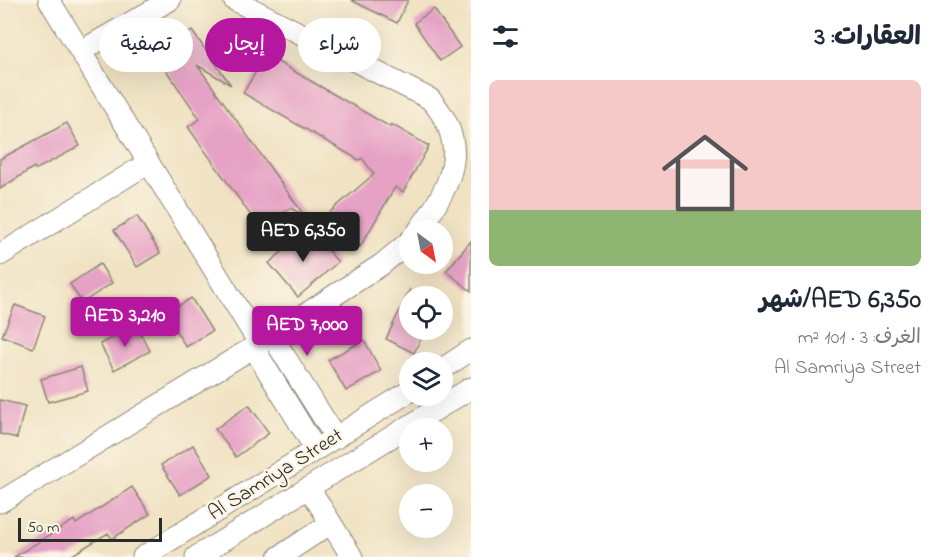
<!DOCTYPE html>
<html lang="ar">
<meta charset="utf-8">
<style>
body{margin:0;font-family:"Indie Flower","Playpen Sans Arabic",sans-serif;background:#f6f6f7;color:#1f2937;direction:rtl;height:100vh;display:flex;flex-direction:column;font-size:22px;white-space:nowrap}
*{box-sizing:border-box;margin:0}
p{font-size:20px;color:#747a83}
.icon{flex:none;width:33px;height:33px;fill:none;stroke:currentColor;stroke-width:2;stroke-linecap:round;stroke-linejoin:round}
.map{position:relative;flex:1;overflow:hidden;direction:ltr}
.panel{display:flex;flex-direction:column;background:#fff;width:468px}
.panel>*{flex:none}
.guide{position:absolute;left:18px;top:18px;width:363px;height:54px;direction:rtl;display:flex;gap:12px}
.needle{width:39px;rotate:148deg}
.controls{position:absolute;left:399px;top:220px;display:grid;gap:12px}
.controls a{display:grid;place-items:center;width:54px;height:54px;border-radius:50%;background:#fff;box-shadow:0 6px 24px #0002;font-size:30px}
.scale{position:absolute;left:18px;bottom:15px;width:144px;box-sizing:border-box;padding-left:6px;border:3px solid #2b2b2b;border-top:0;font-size:16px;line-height:21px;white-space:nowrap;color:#2b2b2b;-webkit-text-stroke:4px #fcf5e5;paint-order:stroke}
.price{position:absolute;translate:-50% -51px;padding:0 14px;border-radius:6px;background:#b5179e;color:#fff;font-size:20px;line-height:39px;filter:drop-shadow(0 2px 3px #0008)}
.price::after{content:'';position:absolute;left:50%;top:36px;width:18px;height:14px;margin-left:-9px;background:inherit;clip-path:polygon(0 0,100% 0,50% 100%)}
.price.current{background:#222;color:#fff}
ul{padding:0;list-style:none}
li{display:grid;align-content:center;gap:12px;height:318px;padding:0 18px}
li+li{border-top:2px solid #e0e1e3}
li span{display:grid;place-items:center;height:186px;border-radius:9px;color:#555}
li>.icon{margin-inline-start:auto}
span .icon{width:108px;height:108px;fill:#fffc;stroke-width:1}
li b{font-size:26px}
h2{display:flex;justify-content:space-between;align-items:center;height:72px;padding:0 18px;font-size:26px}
.pill{padding:0 21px;border-radius:27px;background:#fff;box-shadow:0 6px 24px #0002;font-size:21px;line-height:54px}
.pill.current{background:#b5179e;color:#fff}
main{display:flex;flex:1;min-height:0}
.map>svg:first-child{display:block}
.building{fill:#e6a2c5}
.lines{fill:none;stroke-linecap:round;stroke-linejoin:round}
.street-casing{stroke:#8e8676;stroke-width:23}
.street{stroke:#fff;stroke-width:21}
.labels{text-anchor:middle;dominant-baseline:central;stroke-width:5;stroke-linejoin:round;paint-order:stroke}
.street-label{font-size:21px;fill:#2b2b2b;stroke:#fcf5e5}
</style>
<main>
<section class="panel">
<h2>العقارات: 3<svg class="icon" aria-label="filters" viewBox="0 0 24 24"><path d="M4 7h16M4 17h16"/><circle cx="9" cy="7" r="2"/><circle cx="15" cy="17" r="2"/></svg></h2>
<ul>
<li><span style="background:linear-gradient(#f6c9c9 70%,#8fb573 0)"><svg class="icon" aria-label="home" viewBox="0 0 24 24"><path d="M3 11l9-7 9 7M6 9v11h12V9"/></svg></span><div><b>AED 6,350/شهر</b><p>الغرف: 3 · 101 m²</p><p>Al Samriya Street</p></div></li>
</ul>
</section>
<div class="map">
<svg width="471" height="557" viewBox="0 0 471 557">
<rect width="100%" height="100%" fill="#fcf5e5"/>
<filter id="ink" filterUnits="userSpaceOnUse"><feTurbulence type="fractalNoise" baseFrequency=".0167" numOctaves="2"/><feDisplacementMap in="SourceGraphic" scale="12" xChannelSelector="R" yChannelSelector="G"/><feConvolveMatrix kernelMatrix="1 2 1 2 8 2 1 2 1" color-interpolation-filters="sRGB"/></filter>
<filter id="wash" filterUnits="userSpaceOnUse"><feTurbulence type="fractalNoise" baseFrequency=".008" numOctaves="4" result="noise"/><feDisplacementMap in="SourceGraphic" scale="24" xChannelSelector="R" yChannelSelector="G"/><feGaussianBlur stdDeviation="1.35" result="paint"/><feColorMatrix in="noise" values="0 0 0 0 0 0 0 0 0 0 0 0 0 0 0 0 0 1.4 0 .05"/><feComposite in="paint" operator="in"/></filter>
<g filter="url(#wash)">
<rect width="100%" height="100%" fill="#f0e2c2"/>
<g id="blocks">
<!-- building -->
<path class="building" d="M351,0H408L397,23Z
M434,9L460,47L440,61L414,23Z
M192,31L231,85L197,65L304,215L290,208L261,230L188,127L200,119L156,56Z
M266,55L390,127L391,124L429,146L403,192L395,187L360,247L322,225L330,212L374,174L362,158L359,160L243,93Z
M67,123L80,146L35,170L34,167L0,189V159Z
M137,216L160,253L137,267L114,230Z
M309,229L338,262L298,297L269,263Z
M471,241V291L446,271Z
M100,264L112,283L82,303L70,284Z
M410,289V330H425L414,353L386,339Z
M191,298L212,331L186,347L165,314Z
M15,305L45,316L33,348L2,336Z
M136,325L150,351L114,370L100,344Z
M364,340L381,371L346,391L328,360Z
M81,367L88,391L48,402L41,379Z
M0,400L25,406L17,438L0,434Z
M249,405L269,433L236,457L215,429Z
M193,445L212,475L180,495L161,465Z
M132,487L150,514L112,539L108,533L69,557H14L74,520L76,524Z"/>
</g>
</g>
<g filter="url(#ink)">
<use href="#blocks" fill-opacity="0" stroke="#8e8676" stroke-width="1.5"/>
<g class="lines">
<defs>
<path id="street" d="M49,0L259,343
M234,0L430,99C471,144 453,185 418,231
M81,51L170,0
M0,255L148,163
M272,336L336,438
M253,347L316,450
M442,369L471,350
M309,488L352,557
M0,502L272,336L381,265L410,241
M143,557L410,391
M196,557L471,388
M279,557L331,523"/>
</defs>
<!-- street casing -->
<use href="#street" class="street-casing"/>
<!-- street -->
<use href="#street" class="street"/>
</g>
</g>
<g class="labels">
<!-- street labels -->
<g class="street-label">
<text transform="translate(276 475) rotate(-32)">Al Samriya Street</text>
</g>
</g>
</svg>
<div class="controls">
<a><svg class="needle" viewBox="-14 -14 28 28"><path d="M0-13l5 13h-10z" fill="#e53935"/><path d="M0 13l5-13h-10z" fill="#747a83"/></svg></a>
<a><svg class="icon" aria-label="locate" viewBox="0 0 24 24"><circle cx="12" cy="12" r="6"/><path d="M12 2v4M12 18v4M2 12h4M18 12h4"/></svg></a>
<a><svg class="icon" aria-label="layers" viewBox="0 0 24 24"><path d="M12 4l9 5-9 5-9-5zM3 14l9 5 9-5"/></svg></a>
<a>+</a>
<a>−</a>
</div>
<div class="scale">50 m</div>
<b class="price current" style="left:303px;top:263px">AED 6,350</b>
<b class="price" style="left:125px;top:348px">AED 3,210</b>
<b class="price" style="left:307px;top:357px">AED 7,000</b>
<div class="guide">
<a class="pill">شراء</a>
<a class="pill current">إيجار</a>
<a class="pill">تصفية</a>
</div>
</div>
</main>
